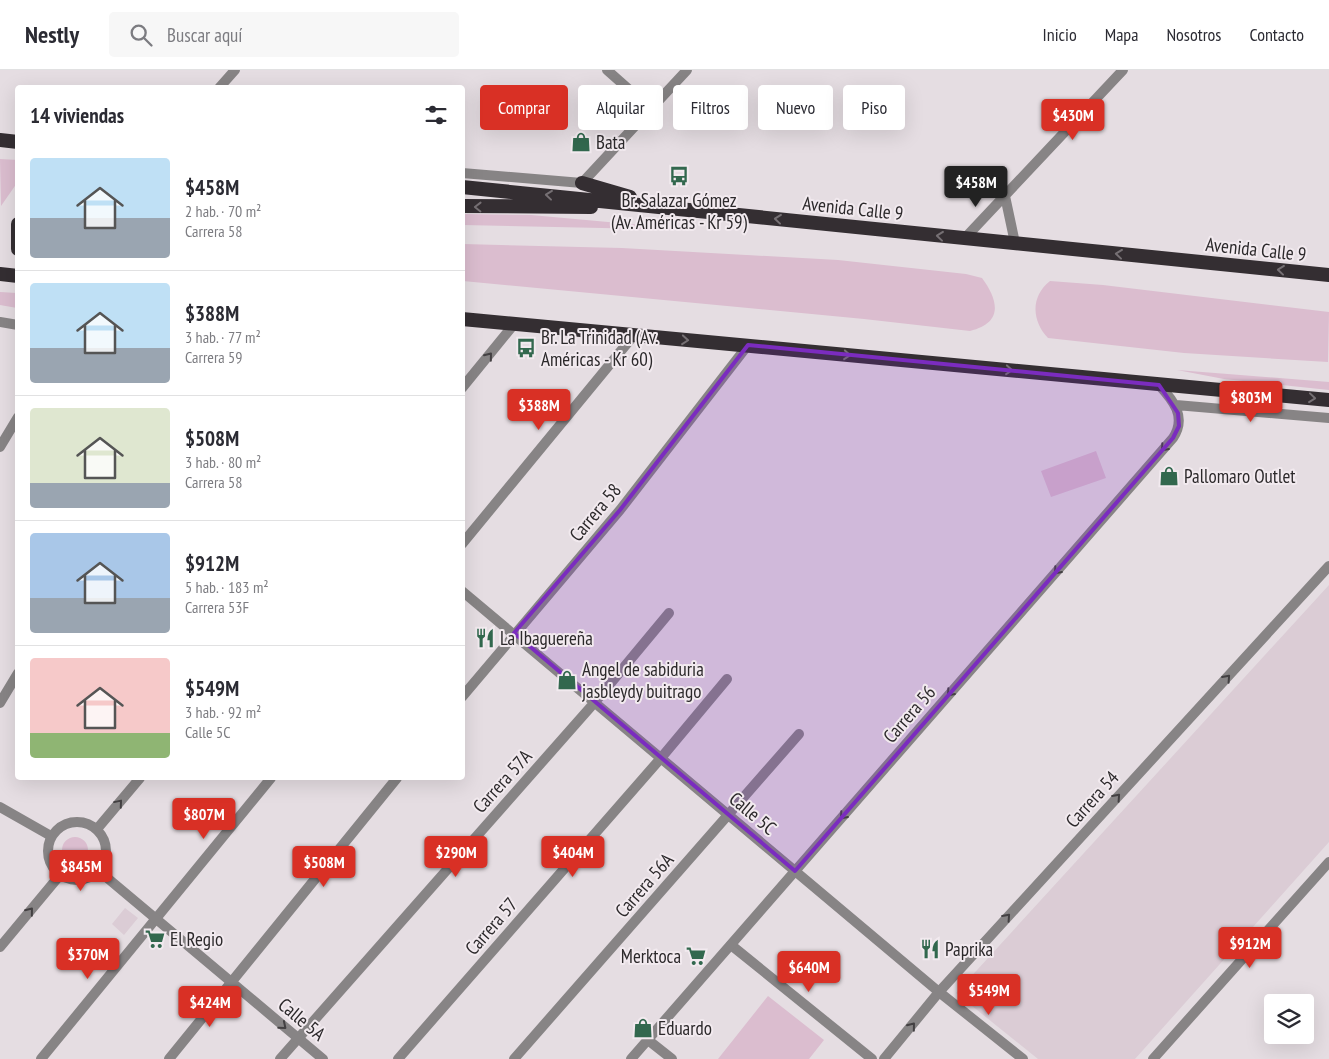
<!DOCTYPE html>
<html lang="es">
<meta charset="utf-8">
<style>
body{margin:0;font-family:"PT Sans Narrow",sans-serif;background:#f7f7f7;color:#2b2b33;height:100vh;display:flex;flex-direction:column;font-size:19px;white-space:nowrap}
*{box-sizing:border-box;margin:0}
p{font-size:16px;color:#7c7c81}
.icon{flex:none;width:28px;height:28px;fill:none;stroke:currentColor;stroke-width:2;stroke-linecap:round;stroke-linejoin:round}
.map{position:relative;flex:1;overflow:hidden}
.drawer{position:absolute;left:15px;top:15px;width:450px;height:695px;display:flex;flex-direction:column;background:#fff;border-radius:5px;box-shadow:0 5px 20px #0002}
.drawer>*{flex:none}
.top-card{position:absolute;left:480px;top:15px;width:475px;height:45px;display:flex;gap:10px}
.tools{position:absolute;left:1264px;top:924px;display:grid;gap:10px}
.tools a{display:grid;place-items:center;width:50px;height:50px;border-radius:5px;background:#fff;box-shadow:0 5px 20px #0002;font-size:25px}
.price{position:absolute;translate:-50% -42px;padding:0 11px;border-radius:5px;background:#d93025;color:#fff;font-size:16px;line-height:32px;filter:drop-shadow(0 1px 2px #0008)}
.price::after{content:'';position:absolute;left:50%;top:30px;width:15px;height:11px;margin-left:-8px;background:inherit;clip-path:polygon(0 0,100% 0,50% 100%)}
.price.selected{background:#222;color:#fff}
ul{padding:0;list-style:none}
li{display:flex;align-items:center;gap:15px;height:125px;padding:0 15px}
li+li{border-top:1px solid #e1e1e2}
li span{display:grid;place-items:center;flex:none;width:140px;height:100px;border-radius:5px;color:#555}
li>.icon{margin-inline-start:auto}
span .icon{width:60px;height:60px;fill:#fffc;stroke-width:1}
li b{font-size:21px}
h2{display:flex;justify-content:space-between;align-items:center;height:60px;padding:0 15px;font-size:21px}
.chip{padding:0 18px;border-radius:5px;background:#fff;box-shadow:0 5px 20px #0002;font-size:18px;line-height:45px}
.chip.selected{background:#d93025;color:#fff}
header{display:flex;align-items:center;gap:30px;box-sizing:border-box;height:70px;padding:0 25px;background:#fff;border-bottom:1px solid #e1e1e2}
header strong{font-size:24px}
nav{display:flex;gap:28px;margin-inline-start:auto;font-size:18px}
.search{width:350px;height:45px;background:#f7f7f7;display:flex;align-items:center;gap:12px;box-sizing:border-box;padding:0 18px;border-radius:5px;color:#7c7c81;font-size:19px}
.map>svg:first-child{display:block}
.built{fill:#dbccd5}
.green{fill:#dbbdcf}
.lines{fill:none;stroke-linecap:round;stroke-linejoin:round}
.minor{stroke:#878485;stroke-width:10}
.tertiary{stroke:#878485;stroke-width:10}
.trunk{stroke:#342e32;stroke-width:14}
.oneway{stroke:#767074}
.oneway2{stroke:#434042}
.marked{fill:#7b2cbf;fill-opacity:0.2;stroke:#7b2cbf;stroke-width:4;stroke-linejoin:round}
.labels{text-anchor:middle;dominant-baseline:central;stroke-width:4;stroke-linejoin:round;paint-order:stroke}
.poi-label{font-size:19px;fill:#2c292b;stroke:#f2eaef;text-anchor:start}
.street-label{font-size:19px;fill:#2c292b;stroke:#f2eaef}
</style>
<header>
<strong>Nestly</strong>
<div class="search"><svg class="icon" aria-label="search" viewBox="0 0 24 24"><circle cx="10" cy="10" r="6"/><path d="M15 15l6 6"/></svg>Buscar aquí</div>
<nav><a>Inicio</a><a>Mapa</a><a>Nosotros</a><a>Contacto</a></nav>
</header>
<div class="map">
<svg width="1329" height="989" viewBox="0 0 1329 989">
<rect width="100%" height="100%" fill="#e5dde2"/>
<!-- built -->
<path class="built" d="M1329,515V772L1135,989H1038L956,923Z
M125,838L138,848L124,865L112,854Z"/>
<!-- green -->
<path class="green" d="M0,89L18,90L17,113L1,136Z
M463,144L531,145L696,160L463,155Z
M463,174L622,178L838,190L966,204L982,208C999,231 1003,253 970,261L864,249L463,211Z
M1050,211L1103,215L1329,242L1328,292L1184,283L1048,268C1032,251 1030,227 1050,211Z
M0,222L17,223V238L0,235Z
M1177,300L1329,312V320L1224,309Z
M1096,381L1106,408L1051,427L1041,401Z
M62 780a13 13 0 1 1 26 0a13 13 0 1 1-26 0Z
M768,926L824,970L809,989H718Z"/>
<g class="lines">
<!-- minor -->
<path class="minor" d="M607,0L651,39
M1005,126L1015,173
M965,168L1123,0
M0,377L18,347
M462,474L634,265
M462,521L939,922L1023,989
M462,627L620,440L748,275
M0,737L51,766
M731,875L872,989
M648,970L672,989
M41,989L271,708
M169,989L397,708
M280,989L595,632L669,543
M398,989L661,688L727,609
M514,989L799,664
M1153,989L1329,792"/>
<!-- tertiary -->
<path class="tertiary" d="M219,18L235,0
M462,103L582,113L687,0
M0,252L18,255
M462,318L515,253
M1176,335L1329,348
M0,633L18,603
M48 781a29 29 0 1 1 58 0a29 29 0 1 1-58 0Z
M97,759L140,708
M99,801L323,989
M0,877L60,805
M631,989L1173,368C1187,347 1173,330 1159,315
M884,989L939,922L1329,496"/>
<!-- trunk -->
<path class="trunk" d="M0,70L18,72
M582,113L630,127
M462,117L1329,205
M462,136L591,137
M18,154V179
M0,204L18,206
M462,249L1329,330"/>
</g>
<!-- one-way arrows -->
<defs><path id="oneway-chevron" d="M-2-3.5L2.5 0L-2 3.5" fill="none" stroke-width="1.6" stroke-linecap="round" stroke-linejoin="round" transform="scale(1.25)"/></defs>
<g class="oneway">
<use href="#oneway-chevron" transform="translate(549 125) rotate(-174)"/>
<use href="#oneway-chevron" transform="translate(478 137) rotate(-179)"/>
<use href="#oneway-chevron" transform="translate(778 149) rotate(-174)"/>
<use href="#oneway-chevron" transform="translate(940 166) rotate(-174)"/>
<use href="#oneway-chevron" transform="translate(1119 184) rotate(-174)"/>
<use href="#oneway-chevron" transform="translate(1281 200) rotate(-174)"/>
<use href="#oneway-chevron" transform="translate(685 270) rotate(5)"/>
<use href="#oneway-chevron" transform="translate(847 285) rotate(5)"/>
<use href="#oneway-chevron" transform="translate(1009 300) rotate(5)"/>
<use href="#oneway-chevron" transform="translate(1312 328) rotate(6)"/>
</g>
<g class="oneway2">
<use href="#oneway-chevron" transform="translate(489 286) rotate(-51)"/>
<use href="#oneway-chevron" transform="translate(1164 378) rotate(131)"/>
<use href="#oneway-chevron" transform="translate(1057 501) rotate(131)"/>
<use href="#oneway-chevron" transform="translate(1227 608) rotate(-48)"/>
<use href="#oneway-chevron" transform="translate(950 623) rotate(131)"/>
<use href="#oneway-chevron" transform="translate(1117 727) rotate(-48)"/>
<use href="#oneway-chevron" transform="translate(119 733) rotate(-50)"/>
<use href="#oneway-chevron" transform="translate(843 746) rotate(131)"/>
<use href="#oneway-chevron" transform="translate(30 841) rotate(-51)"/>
<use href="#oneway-chevron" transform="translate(1007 847) rotate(-48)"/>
<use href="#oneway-chevron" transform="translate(283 956) rotate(40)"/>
<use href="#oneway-chevron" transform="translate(912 956) rotate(-51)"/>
</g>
<!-- marked area -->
<path class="marked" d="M748,275L1159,315L1178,343L1179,356L1173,368L795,801L514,563L620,440Z"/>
<!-- icons -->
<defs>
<symbol id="shop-bare" viewBox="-9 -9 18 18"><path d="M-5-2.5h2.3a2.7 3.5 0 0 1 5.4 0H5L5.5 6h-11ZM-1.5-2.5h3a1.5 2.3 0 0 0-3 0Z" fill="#32684e" stroke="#f2eaef" stroke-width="2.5" paint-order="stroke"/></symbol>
<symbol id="bus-bare" viewBox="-9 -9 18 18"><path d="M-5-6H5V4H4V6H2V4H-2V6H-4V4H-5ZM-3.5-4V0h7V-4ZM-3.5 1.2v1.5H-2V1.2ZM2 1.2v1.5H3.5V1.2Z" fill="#32684e" stroke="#f2eaef" stroke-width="2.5" paint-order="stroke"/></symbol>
<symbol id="restaurant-bare" viewBox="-9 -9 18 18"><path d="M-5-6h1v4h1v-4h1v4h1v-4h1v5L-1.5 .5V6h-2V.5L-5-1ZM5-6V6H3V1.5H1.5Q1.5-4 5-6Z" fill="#32684e" stroke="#f2eaef" stroke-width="2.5" paint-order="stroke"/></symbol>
<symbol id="supermarket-bare" viewBox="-9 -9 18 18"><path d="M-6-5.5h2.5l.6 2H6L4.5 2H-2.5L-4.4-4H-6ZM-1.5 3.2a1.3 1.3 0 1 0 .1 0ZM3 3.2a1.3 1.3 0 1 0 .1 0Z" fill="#32684e" stroke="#f2eaef" stroke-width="2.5" paint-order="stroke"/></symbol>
</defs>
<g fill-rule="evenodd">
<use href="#shop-bare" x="567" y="58" width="28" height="28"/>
<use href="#bus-bare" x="665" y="92" width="28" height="28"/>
<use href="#bus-bare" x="512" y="264" width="28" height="28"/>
<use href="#shop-bare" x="1155" y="392" width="28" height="28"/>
<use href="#restaurant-bare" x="471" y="554" width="28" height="28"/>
<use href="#shop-bare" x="553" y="596" width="28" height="28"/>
<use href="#supermarket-bare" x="141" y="855" width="28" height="28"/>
<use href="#restaurant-bare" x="916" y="865" width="28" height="28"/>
<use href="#supermarket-bare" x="682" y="872" width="28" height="28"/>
<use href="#shop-bare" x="629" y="944" width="28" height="28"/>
</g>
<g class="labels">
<!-- poi labels -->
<g class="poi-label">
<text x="596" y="72">Bata</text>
<text x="679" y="130" text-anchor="middle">Br. Salazar Gómez<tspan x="679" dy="22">(Av. Américas - Kr 59)</tspan></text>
<text x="541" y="267">Br. La Trinidad (Av.<tspan x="541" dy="22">Américas - Kr 60)</tspan></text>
<text x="1184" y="406">Pallomaro Outlet</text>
<text x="500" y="568">La Ibaguereña</text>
<text x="582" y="599">Angel de sabiduria<tspan x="582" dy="22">jasbleydy buitrago</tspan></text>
<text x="170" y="869">El Regio</text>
<text x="945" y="879">Paprika</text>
<text x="681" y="886" text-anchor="end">Merktoca</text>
<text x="658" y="958">Eduardo</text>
</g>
<!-- street labels -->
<g class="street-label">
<text transform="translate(853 138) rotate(6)">Avenida Calle 9</text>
<text transform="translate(1256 179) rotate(6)">Avenida Calle 9</text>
<text transform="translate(595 442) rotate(-50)">Carrera 58</text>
<text transform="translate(909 644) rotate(-49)">Carrera 56</text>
<text transform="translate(502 711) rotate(-48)">Carrera 57A</text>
<text transform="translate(1092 729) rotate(-48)">Carrera 54</text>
<text transform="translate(753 743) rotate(40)">Calle 5C</text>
<text transform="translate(644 815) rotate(-49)">Carrera 56A</text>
<text transform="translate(491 856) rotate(-49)">Carrera 57</text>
<text transform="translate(302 949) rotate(40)">Calle 5A</text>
</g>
</g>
</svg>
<div class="tools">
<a><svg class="icon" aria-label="layers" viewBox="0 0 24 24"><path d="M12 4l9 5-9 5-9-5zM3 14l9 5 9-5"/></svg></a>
</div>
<b class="price" style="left:1073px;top:71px">$430M</b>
<b class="price selected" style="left:976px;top:138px">$458M</b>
<b class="price" style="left:1251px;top:353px">$803M</b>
<b class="price" style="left:539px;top:361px">$388M</b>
<b class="price" style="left:204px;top:770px">$807M</b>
<b class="price" style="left:456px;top:808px">$290M</b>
<b class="price" style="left:573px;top:808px">$404M</b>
<b class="price" style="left:324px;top:818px">$508M</b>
<b class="price" style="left:81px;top:822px">$845M</b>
<b class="price" style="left:1250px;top:899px">$912M</b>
<b class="price" style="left:88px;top:910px">$370M</b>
<b class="price" style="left:809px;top:923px">$640M</b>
<b class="price" style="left:989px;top:946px">$549M</b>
<b class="price" style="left:210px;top:958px">$424M</b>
<div class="top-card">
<a class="chip selected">Comprar</a>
<a class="chip">Alquilar</a>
<a class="chip">Filtros</a>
<a class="chip">Nuevo</a>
<a class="chip">Piso</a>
</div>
<section class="drawer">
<h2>14 viviendas<svg class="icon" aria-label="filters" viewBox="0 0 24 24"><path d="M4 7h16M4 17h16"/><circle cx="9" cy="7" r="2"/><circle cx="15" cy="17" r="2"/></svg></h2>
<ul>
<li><span style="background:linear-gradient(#bfe0f5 60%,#9aa5b1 0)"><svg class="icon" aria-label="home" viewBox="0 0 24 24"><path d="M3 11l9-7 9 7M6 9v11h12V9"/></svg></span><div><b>$458M</b><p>2 hab. · 70 m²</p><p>Carrera 58</p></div></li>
<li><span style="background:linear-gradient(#bfe0f5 65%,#9aa5b1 0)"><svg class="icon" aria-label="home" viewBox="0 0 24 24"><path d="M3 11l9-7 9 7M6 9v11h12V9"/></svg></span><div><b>$388M</b><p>3 hab. · 77 m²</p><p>Carrera 59</p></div></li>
<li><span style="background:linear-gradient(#dfe7d0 75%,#9aa5b1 0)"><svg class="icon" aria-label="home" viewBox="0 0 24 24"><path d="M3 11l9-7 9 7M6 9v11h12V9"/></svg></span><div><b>$508M</b><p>3 hab. · 80 m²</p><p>Carrera 58</p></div></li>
<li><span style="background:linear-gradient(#a9c7e8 65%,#9aa5b1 0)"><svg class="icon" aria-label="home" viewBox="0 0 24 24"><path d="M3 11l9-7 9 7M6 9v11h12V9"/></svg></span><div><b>$912M</b><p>5 hab. · 183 m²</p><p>Carrera 53F</p></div></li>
<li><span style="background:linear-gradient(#f6c9c9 75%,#8fb573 0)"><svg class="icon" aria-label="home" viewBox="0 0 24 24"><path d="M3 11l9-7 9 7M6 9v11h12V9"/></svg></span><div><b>$549M</b><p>3 hab. · 92 m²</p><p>Calle 5C</p></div></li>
</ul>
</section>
</div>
